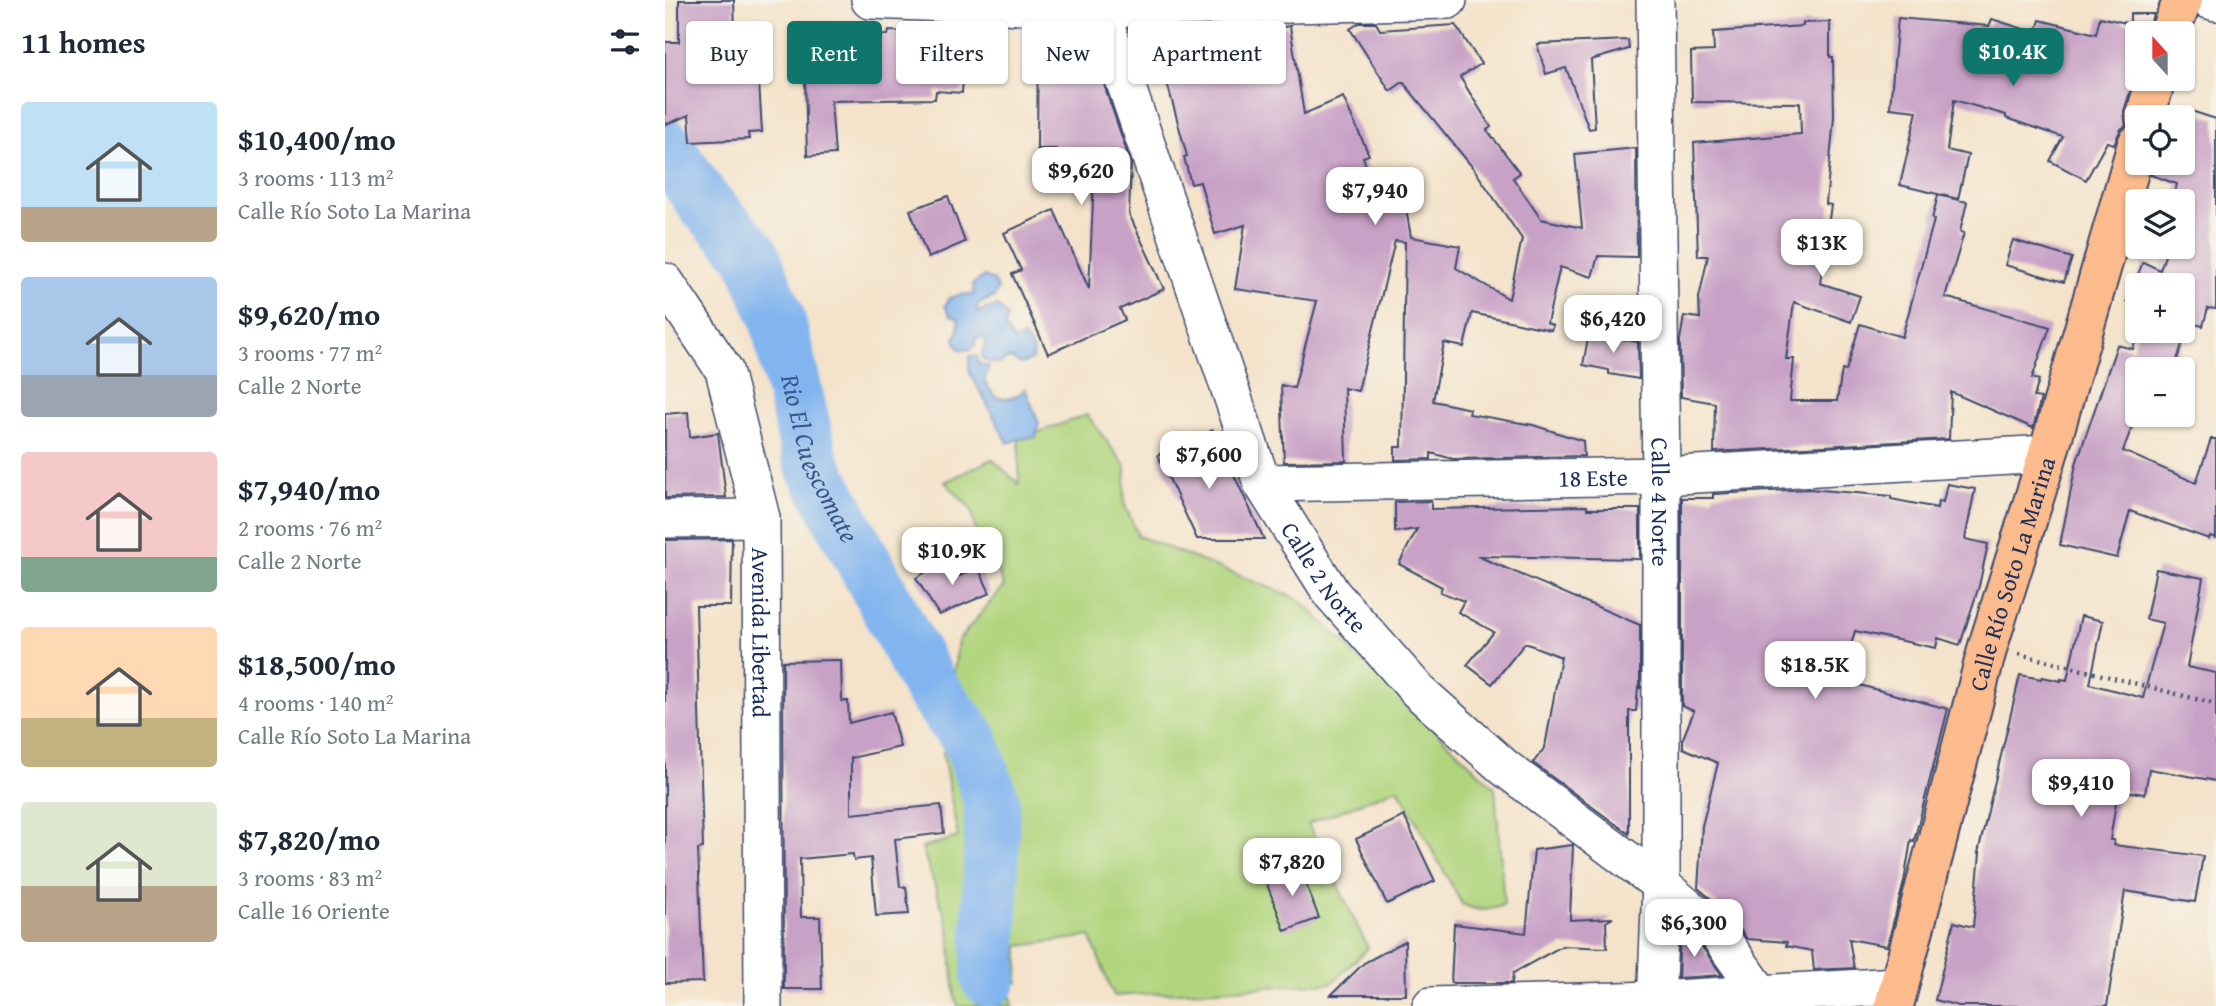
<!DOCTYPE html>
<meta charset="utf-8">
<style>
body{margin:0;font-family:"Gentium Book Plus",serif;background:#f6f6f7;color:#1f2937;height:100vh;display:flex;flex-direction:column;font-size:26px;white-space:nowrap}
*{box-sizing:border-box;margin:0}
p{font-size:23px;color:#747a83}
.icon{flex:none;width:38px;height:38px;fill:none;stroke:currentColor;stroke-width:2;stroke-linecap:round;stroke-linejoin:round}
.map{position:relative;flex:1;overflow:hidden}
.sheet{display:flex;flex-direction:column;background:#fff;width:665px}
.sheet>*{flex:none}
.guide{position:absolute;left:21px;top:21px;width:665px;height:63px;display:flex;gap:14px}
.needle{width:46px;rotate:339deg}
.fabs{position:absolute;left:1460px;top:21px;display:grid;gap:14px}
.fabs a{display:grid;place-items:center;width:70px;height:70px;border-radius:7px;background:#fff;box-shadow:0 2px 5px #0004;font-size:35px}
.price{position:absolute;translate:-50% -60px;padding:0 16px;border-radius:14px;background:#fff;color:#222;font-size:23px;line-height:46px;filter:drop-shadow(0 2px 4px #0008)}
.price::after{content:'';position:absolute;left:50%;top:42px;width:21px;height:16px;margin-left:-10px;background:inherit;clip-path:polygon(0 0,100% 0,50% 100%)}
.price.current{background:#0f766e;color:#fff}
ul{padding:0;list-style:none}
li{display:flex;align-items:center;gap:21px;height:175px;padding:0 21px}
li span{display:grid;place-items:center;flex:none;width:196px;height:140px;border-radius:7px;color:#555}
li>.icon{margin-inline-start:auto}
span .icon{width:84px;height:84px;fill:#fffc;stroke-width:1}
li b{font-size:30px}
h2{display:flex;justify-content:space-between;align-items:center;height:84px;padding:0 21px;font-size:30px}
.chip{padding:0 24px;border-radius:7px;background:#fff;box-shadow:0 2px 5px #0004;font-size:24px;line-height:63px}
.chip.current{background:#0f766e;color:#fff}
main{display:flex;flex:1;min-height:0}
.map>svg:first-child{display:block}
.green{fill:#b1d57e;stroke:#66826e;stroke-width:2}
.water{fill:#82b5ef;stroke:#4e72a6;stroke-width:2}
.lines{fill:none;stroke-linecap:round;stroke-linejoin:round}
.river{stroke:#82b5ef;stroke-width:56}
.building{fill:#c8a2c6}
.minor-casing{stroke:#3c4a6e;stroke-width:40}
.major-casing{stroke:#3c4a6e;stroke-width:42}
.path{stroke:#3c4a6e;stroke-width:4.5;stroke-dasharray:2 5;stroke-linecap:butt}
.minor{stroke:#fff;stroke-width:37}
.major{stroke:#fbbb8c;stroke-width:38}
.labels{text-anchor:middle;dominant-baseline:central;stroke-width:5;stroke-linejoin:round;paint-order:stroke}
.street-label{font-size:24px;fill:#1b2f5e;stroke:#f7f3e8}
.water-label{font-size:26px;font-style:italic;fill:#3a578a;stroke:#f7f3e8}
</style>
<main>
<section class="sheet">
<h2>11 homes<svg class="icon" aria-label="filters" viewBox="0 0 24 24"><path d="M4 7h16M4 17h16"/><circle cx="9" cy="7" r="2"/><circle cx="15" cy="17" r="2"/></svg></h2>
<ul>
<li><span style="background:linear-gradient(#bfe0f5 75%,#b9a48a 0)"><svg class="icon" aria-label="home" viewBox="0 0 24 24"><path d="M3 11l9-7 9 7M6 9v11h12V9"/></svg></span><div><b>$10,400/mo</b><p>3 rooms · 113 m²</p><p>Calle Río Soto La Marina</p></div></li>
<li><span style="background:linear-gradient(#a9c7e8 70%,#9aa5b1 0)"><svg class="icon" aria-label="home" viewBox="0 0 24 24"><path d="M3 11l9-7 9 7M6 9v11h12V9"/></svg></span><div><b>$9,620/mo</b><p>3 rooms · 77 m²</p><p>Calle 2 Norte</p></div></li>
<li><span style="background:linear-gradient(#f6c9c9 75%,#7fa58c 0)"><svg class="icon" aria-label="home" viewBox="0 0 24 24"><path d="M3 11l9-7 9 7M6 9v11h12V9"/></svg></span><div><b>$7,940/mo</b><p>2 rooms · 76 m²</p><p>Calle 2 Norte</p></div></li>
<li><span style="background:linear-gradient(#ffd9b3 65%,#c2b280 0)"><svg class="icon" aria-label="home" viewBox="0 0 24 24"><path d="M3 11l9-7 9 7M6 9v11h12V9"/></svg></span><div><b>$18,500/mo</b><p>4 rooms · 140 m²</p><p>Calle Río Soto La Marina</p></div></li>
<li><span style="background:linear-gradient(#dfe7d0 60%,#b9a48a 0)"><svg class="icon" aria-label="home" viewBox="0 0 24 24"><path d="M3 11l9-7 9 7M6 9v11h12V9"/></svg></span><div><b>$7,820/mo</b><p>3 rooms · 83 m²</p><p>Calle 16 Oriente</p></div></li>
</ul>
</section>
<div class="map">
<svg width="1551" height="1006" viewBox="0 0 1551 1006">
<rect width="100%" height="100%" fill="#f7f3e8"/>
<filter id="ink" filterUnits="userSpaceOnUse"><feTurbulence type="fractalNoise" baseFrequency=".0143" numOctaves="2"/><feDisplacementMap in="SourceGraphic" scale="14" xChannelSelector="R" yChannelSelector="G"/><feConvolveMatrix kernelMatrix="1 2 1 2 8 2 1 2 1" color-interpolation-filters="sRGB"/></filter>
<filter id="wash" filterUnits="userSpaceOnUse"><feTurbulence type="fractalNoise" baseFrequency=".00686" numOctaves="4" result="noise"/><feDisplacementMap in="SourceGraphic" scale="28" xChannelSelector="R" yChannelSelector="G"/><feGaussianBlur stdDeviation="1.57" result="paint"/><feColorMatrix in="noise" values="0 0 0 0 0 0 0 0 0 0 0 0 0 0 0 0 0 1.4 0 .05"/><feComposite in="paint" operator="in"/></filter>
<g filter="url(#wash)">
<rect width="100%" height="100%" fill="#f4e3ca"/>
<!-- green -->
<path class="green" d="M422,415L461,467L459,503L473,536L635,600L830,788L839,905C822,911 814,912 797,904L733,788L643,824L703,948L667,983L449,996L425,936L354,946L353,982L343,986L348,1006H293L290,996L284,928L257,848L293,837L278,755L293,641L339,586L331,567L312,536L306,509L280,482L327,459L354,484V439Z"/>
<!-- water -->
<path class="water" d="M320,276L329,281L333,289L329,297L312,305L311,312L332,306L342,316L340,327L348,340L359,337L369,352L367,360L356,364L345,358L333,364L318,360L317,352L321,345L319,337L310,338L311,344L305,350L294,349L290,338L293,332L294,319L285,315L280,306L284,298L297,294L309,295L308,284Z
M305,356H312L313,364L324,366L319,381L330,397C343,400 352,399 360,388L374,423L371,437L354,439L343,443L304,371Z"/>
<g class="lines">
<!-- river -->
<path class="river" id="s1" d="M0,146L39,203L86,253L112,317L146,462L267,690L305,739L327,802L324,979"/>
</g>
<g id="blocks">
<!-- building -->
<path class="building" d="M14,0H69L70,32L91,31L97,132L83,133L84,139L26,142L24,115L0,125V42H14Z
M1465,14H1488L1483,33H1472V70L1459,111L1461,126L1456,129L1449,144L1442,142L1421,180L1385,161L1398,137L1341,118V115L1289,100L1282,150L1303,155L1293,199L1235,185L1252,111L1225,108L1233,18L1324,26L1327,19L1371,33L1375,20L1431,34L1435,17L1465,24Z
M1165,22V57H1168L1169,117L1161,204L1166,205L1155,283L1195,296L1186,322L1129,302L1121,359H1129L1125,401H1172L1177,370L1181,371L1195,324L1237,337L1269,220L1267,219L1273,195L1302,202L1295,232L1299,233L1280,297L1385,327L1367,378L1374,380L1369,397L1376,398L1368,428L1286,392L1284,439L1049,452L1050,403L1016,397L1015,340L1019,316L1035,318L1034,298L1043,256H1033L1029,143L1136,134L1135,103L1027,102L1026,52L1049,51L1048,32L1138,26V23Z
M694,23H711L715,30L790,25L794,30L816,64L795,77L826,127L822,130L855,173L848,178L876,219L917,228L910,154L971,148L972,257L933,256L927,277L895,267L882,323L888,326L886,330L807,313L799,347L779,343L768,401L805,409L804,414L868,425L918,441L919,456L788,459L766,453V459L730,460V447H737L740,242L730,241L693,391L679,388L681,461L619,462L616,385L629,388L652,301L570,289L580,225L550,234L535,182L526,184L519,157L522,156L488,31L528,29L531,40L592,27L593,31L625,26L639,114L678,97L704,155L698,157L713,203L739,198L746,237L795,246L791,268L844,299L857,239L809,169L738,82L725,91L685,29Z
M373,28L409,29V55H429L466,164L464,214L499,289L455,309L460,320L383,354L347,274L356,270L339,233L389,210L424,289L430,155H391V149H372Z
M266,30L323,33L320,79L298,77L297,93L271,91L270,99L166,101L170,154L142,156L139,37L223,35L224,31L266,33Z
M963,40L964,49L926,60L930,128L924,129L901,68L881,74L872,44Z
M1523,110L1551,119V309L1543,308L1538,326L1524,323L1509,369H1472V413L1458,451L1531,483L1546,439H1551V538L1545,536L1544,539L1465,511L1452,558L1395,545L1411,464L1452,345L1468,349L1473,331H1517V285H1472V304L1462,301L1478,262L1495,270L1503,247H1517L1519,201H1508L1512,184L1486,175L1489,163H1517V127Z
M283,196L300,242L263,258L245,210Z
M1348,240L1407,258L1399,282L1340,265Z
M924,333L973,342L974,379L944,374V370L918,365Z
M23,412L25,437L53,433L61,497L0,498V414Z
M548,430L599,539H532L493,455Z
M1282,484L1310,489L1300,539L1323,544L1314,586L1295,645L1273,638L1271,648L1190,631L1176,680L1283,709L1249,841L1246,840L1239,882L1222,946L1184,939L1189,968L1149,970L1147,951L1121,946L1122,942L1082,939L1064,914L1033,888L1037,826L1053,763L1018,748V738L1029,711L1017,706V498H1048V494L1144,489L1226,496V499L1272,508L1273,501L1278,502Z
M766,501V509L922,506V509H975V559L812,556L975,625V688L973,687L971,711H964V834L868,763L880,747L896,657L860,643L827,684L802,665L829,632L793,612L799,601L775,592L777,587L734,564L752,529L730,532V502Z
M67,539L66,606H31L38,848L33,849L38,982L0,983V540Z
M284,558L295,576L313,567L325,593L274,615L251,578Z
M1491,569L1538,578L1522,667L1551,673V781L1484,769L1480,794L1453,790L1445,840H1449L1448,845L1538,856L1530,902L1460,891L1442,1006H1294L1270,1000L1289,922L1308,927L1315,853H1313L1355,675L1376,679L1377,677L1396,681V679L1402,680L1416,616L1438,621L1425,684L1478,698L1498,623L1481,619Z
M176,660L177,701H183L184,723L226,712L235,747L186,758V814L276,805L279,833L230,839L235,887H241L244,914L211,916L206,858L189,860L188,854L135,859L136,917H155L157,989H119L118,661Z
M739,816L770,881L722,904L691,839Z
M908,845L905,920L948,918L941,922L942,948L897,946L848,973L847,983H786L789,924L861,933L869,850Z
M634,866L654,918L620,931L600,879Z
M1015,928L1035,944L1057,975L1013,978Z
M740,941L741,995H666L699,963Z"/>
</g>
</g>
<g filter="url(#ink)">
<use href="#blocks" fill-opacity="0" stroke="#3c4a6e" stroke-width="2"/>
<g class="lines">
<defs>
<g id="minor">
<path d="M205,0L435,9L783,0"/>
<path id="s2" d="M434,0L435,9L597,483L667,594L753,691L840,768L996,885L1050,930L1096,994L1102,1006"/>
<path id="s3" d="M990,0L996,476V885L991,1006"/>
<path d="M1544,0L1551,2"/>
<path id="s4" d="M0,282L59,370L96,518L98,1006"/>
<path id="s5" d="M597,483L996,476L1383,454"/>
<path d="M0,519L96,518"/>
<path d="M766,1006L991,1000L1233,986"/>
</g>
<g id="major">
<path d="M1504,33L1518,0"/>
<path d="M1480,117L1491,79"/>
<path id="s6" d="M1229,1006L1323,646L1383,454L1472,144"/>
</g>
</defs>
<!-- minor casing -->
<use href="#minor" class="minor-casing"/>
<!-- major casing -->
<use href="#major" class="major-casing"/>
<!-- path -->
<path class="path" d="M1354,654L1551,704"/>
<!-- minor -->
<use href="#minor" class="minor"/>
<!-- major -->
<use href="#major" class="major"/>
</g>
</g>
<g class="labels">
<!-- street labels -->
<g class="street-label">
<text stroke="none"><textPath href="#s5" startOffset="331">18 Este</textPath></text>
<text stroke="none"><textPath href="#s3" startOffset="502">Calle 4 Norte</textPath></text>
<text stroke="none"><textPath href="#s6" startOffset="448">Calle Río Soto La Marina</textPath></text>
<text stroke="none"><textPath href="#s2" startOffset="623">Calle 2 Norte</textPath></text>
<text stroke="none"><textPath href="#s4" startOffset="373">Avenida Libertad</textPath></text>
</g>
<!-- water labels -->
<g class="water-label">
<text stroke="none"><textPath href="#s1" startOffset="355">Rio El Cuescomate</textPath></text>
</g>
</g>
</svg>
<div class="fabs">
<a><svg class="needle" viewBox="-14 -14 28 28"><path d="M0-13l5 13h-10z" fill="#e53935"/><path d="M0 13l5-13h-10z" fill="#747a83"/></svg></a>
<a><svg class="icon" aria-label="locate" viewBox="0 0 24 24"><circle cx="12" cy="12" r="6"/><path d="M12 2v4M12 18v4M2 12h4M18 12h4"/></svg></a>
<a><svg class="icon" aria-label="layers" viewBox="0 0 24 24"><path d="M12 4l9 5-9 5-9-5zM3 14l9 5 9-5"/></svg></a>
<a>+</a>
<a>−</a>
</div>
<b class="price current" style="left:1348px;top:88px">$10.4K</b>
<b class="price" style="left:416px;top:207px">$9,620</b>
<b class="price" style="left:710px;top:227px">$7,940</b>
<b class="price" style="left:1157px;top:279px">$13K</b>
<b class="price" style="left:948px;top:355px">$6,420</b>
<b class="price" style="left:544px;top:491px">$7,600</b>
<b class="price" style="left:287px;top:587px">$10.9K</b>
<b class="price" style="left:1150px;top:701px">$18.5K</b>
<b class="price" style="left:1416px;top:819px">$9,410</b>
<b class="price" style="left:627px;top:898px">$7,820</b>
<b class="price" style="left:1029px;top:959px">$6,300</b>
<div class="guide">
<a class="chip">Buy</a>
<a class="chip current">Rent</a>
<a class="chip">Filters</a>
<a class="chip">New</a>
<a class="chip">Apartment</a>
</div>
</div>
</main>
